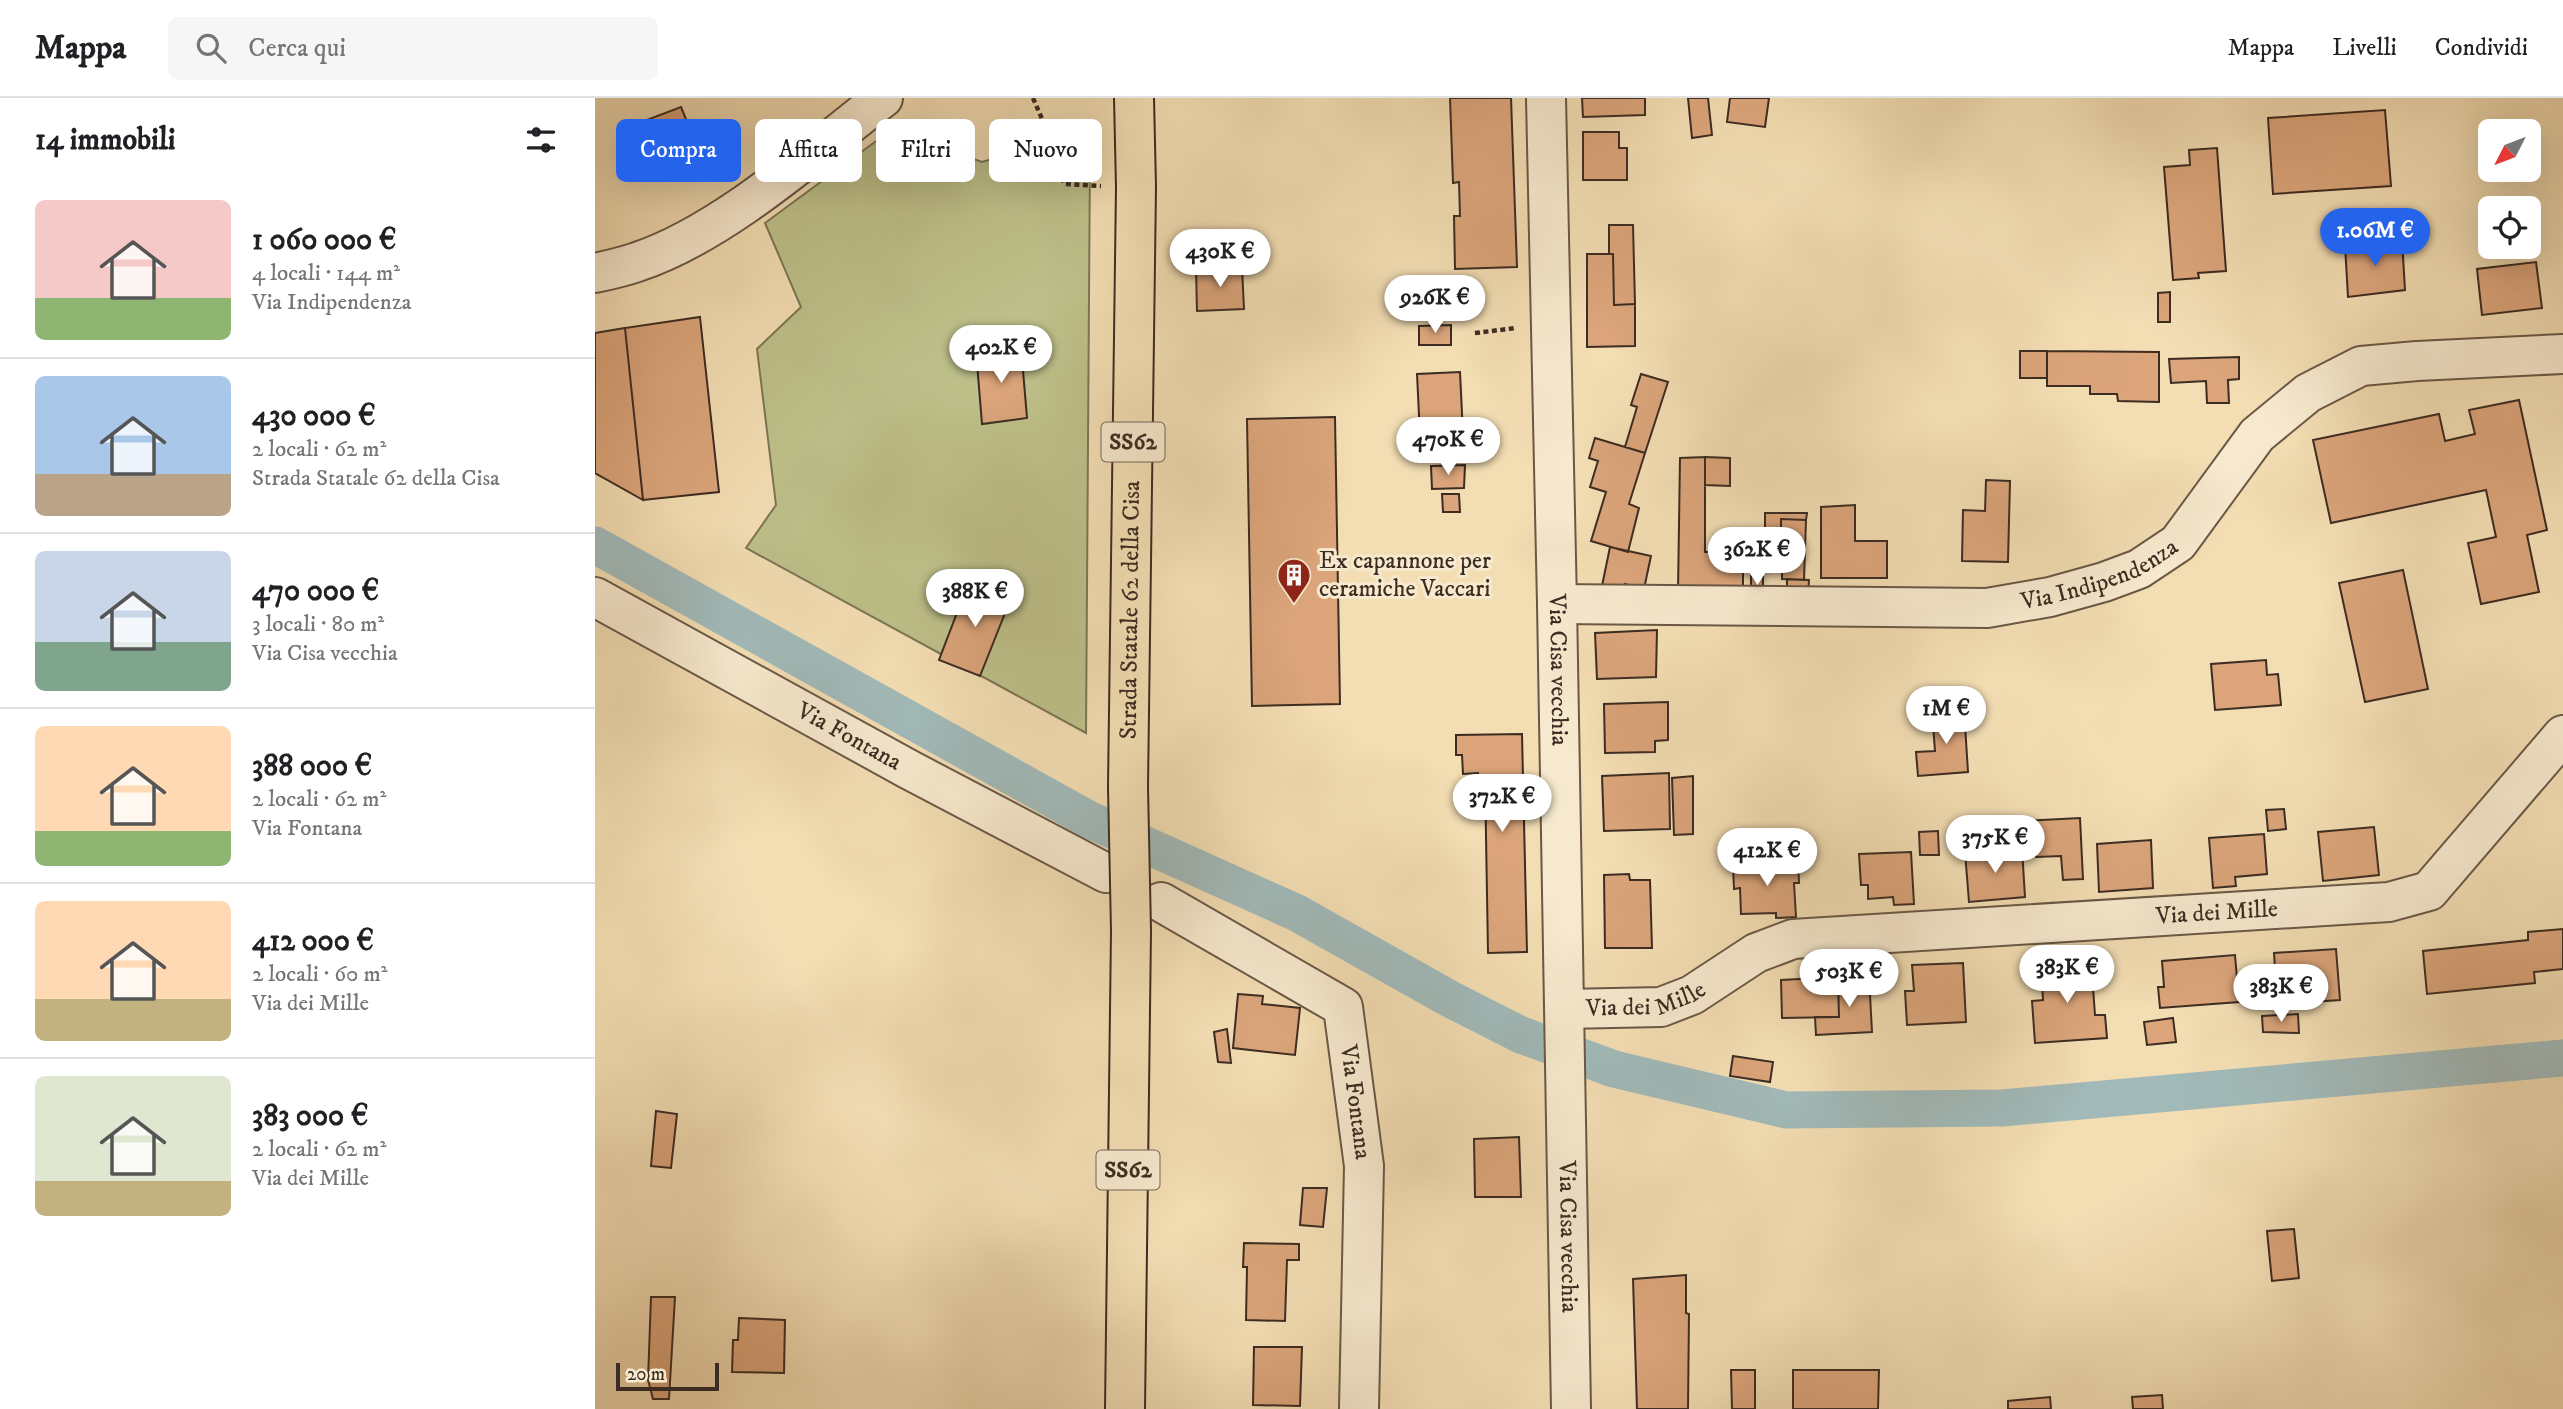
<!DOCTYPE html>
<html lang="it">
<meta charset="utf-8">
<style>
body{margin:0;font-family:"IM FELL DW Pica",serif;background:#f6f6f6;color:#202124;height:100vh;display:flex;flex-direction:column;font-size:26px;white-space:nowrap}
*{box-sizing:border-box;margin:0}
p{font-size:23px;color:#757577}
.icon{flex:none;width:38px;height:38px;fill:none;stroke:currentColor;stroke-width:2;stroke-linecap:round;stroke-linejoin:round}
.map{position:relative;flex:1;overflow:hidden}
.sheet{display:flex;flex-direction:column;background:#fff;width:595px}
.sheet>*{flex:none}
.guide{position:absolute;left:21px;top:21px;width:665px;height:63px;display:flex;gap:14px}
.needle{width:46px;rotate:228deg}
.tools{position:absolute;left:1883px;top:21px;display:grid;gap:14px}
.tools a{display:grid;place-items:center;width:63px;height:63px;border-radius:10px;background:#fff;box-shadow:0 7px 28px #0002;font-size:35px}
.scale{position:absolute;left:21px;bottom:18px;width:103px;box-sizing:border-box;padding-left:7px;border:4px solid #3c2c22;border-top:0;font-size:19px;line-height:24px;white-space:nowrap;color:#3c2c22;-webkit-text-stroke:5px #f7e9ce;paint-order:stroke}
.price{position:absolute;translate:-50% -60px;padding:0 16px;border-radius:24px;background:#fff;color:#222;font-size:23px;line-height:46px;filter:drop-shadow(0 2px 4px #0008)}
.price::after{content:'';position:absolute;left:50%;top:42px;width:21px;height:16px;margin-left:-10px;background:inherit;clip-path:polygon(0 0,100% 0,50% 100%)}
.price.active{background:#2563eb;color:#fff}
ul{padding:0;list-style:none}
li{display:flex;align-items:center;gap:21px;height:175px;padding:0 35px}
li+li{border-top:2px solid #e0e0e0}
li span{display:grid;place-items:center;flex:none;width:196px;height:140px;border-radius:10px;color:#555}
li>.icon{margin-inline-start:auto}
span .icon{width:84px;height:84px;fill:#fffc;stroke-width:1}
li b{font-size:30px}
h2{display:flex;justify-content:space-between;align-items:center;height:84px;padding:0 35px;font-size:30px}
.pill{padding:0 24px;border-radius:10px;background:#fff;box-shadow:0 7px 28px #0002;font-size:24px;line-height:63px}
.pill.active{background:#2563eb;color:#fff}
header{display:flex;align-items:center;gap:42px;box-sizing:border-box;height:98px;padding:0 35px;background:#fff;border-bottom:2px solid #e0e0e0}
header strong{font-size:33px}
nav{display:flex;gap:38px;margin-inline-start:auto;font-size:24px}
.search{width:490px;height:63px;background:#f6f6f6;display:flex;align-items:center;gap:18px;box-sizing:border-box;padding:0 24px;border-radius:10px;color:#757577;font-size:26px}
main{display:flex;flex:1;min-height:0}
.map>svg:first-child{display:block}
.green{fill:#bec08a;stroke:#7d7656;stroke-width:2}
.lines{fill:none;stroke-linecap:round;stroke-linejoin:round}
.canal{stroke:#a1b9b8;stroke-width:37}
.building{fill:#dba47a;stroke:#3c2c22;stroke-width:2}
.minor-casing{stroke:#6a5846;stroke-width:42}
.major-casing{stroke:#3c2c22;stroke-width:42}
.path{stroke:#3c2c22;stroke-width:4.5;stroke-dasharray:5 3.5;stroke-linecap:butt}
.minor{stroke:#f7e9ce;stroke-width:38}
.major{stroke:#f3ddb3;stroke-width:38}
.major-bridge-casing{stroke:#3c2c22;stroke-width:42;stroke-linecap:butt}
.major-bridge{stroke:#f3ddb3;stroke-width:38}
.labels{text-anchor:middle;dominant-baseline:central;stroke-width:6;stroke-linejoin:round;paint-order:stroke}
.shield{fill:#f7e9ce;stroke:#746556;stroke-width:2}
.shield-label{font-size:23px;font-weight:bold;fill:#3c2c22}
.poi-label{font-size:24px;fill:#3c2c22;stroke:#f7e9ce;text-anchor:start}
.street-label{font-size:24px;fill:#3c2c22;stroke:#f7e9ce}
</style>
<header>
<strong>Mappa</strong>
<div class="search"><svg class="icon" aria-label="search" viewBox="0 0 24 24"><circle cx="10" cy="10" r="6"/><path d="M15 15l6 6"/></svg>Cerca qui</div>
<nav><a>Mappa</a><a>Livelli</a><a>Condividi</a></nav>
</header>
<main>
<section class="sheet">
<h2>14 immobili<svg class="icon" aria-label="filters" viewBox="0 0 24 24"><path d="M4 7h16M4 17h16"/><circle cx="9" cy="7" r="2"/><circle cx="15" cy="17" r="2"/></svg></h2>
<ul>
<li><span style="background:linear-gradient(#f6c9c9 70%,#8fb573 0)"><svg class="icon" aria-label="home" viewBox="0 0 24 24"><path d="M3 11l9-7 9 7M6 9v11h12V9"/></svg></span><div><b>1 060 000 €</b><p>4 locali · 144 m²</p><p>Via Indipendenza</p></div></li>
<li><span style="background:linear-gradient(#a9c7e8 70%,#b9a48a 0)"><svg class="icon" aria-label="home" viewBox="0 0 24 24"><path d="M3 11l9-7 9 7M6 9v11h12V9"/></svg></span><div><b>430 000 €</b><p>2 locali · 62 m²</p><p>Strada Statale 62 della Cisa</p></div></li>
<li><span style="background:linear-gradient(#c9d6e8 65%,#7fa58c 0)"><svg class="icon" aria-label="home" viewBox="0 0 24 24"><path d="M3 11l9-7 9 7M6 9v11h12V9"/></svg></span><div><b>470 000 €</b><p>3 locali · 80 m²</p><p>Via Cisa vecchia</p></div></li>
<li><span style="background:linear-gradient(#ffd9b3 75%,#8fb573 0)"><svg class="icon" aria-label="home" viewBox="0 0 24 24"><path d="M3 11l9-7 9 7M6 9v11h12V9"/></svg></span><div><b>388 000 €</b><p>2 locali · 62 m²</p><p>Via Fontana</p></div></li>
<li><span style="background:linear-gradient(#ffd9b3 70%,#c2b280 0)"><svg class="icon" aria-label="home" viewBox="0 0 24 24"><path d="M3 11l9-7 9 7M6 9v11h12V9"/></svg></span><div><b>412 000 €</b><p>2 locali · 60 m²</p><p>Via dei Mille</p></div></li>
<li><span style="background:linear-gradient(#dfe7d0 75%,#c2b280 0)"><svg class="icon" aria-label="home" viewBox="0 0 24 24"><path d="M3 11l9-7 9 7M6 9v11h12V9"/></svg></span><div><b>383 000 €</b><p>2 locali · 62 m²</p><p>Via dei Mille</p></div></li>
</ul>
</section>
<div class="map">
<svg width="1968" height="1311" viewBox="0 0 1968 1311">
<rect width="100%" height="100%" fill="#f3ddb3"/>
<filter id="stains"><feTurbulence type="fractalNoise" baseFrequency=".00286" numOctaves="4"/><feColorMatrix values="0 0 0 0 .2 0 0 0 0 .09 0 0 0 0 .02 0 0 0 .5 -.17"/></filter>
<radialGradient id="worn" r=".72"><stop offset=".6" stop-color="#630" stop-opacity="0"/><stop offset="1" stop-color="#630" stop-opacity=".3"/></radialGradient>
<!-- green -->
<path class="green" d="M296,32L387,64L482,35L495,55L491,635L151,450L181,407L162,251L206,209L170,125Z"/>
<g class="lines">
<!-- canal -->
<path class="canal" d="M0,447L495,722L702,815L855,901L926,937L1019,971L1191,1012L1407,1010L1968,960"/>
</g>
<!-- building -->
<path class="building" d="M855,0H916L922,169L860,171L859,118H865L864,84L858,85Z
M987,0H1050V17L988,19Z
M1093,0H1113L1117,37L1097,40Z
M1135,0H1174L1170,29L1132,24Z
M86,9L106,58L60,76L41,26Z
M1790,12L1796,88L1678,96L1673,20Z
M988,34H1024V50H1032V82H988Z
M1622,50L1631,173L1603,175L1604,180L1578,182L1569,69L1595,67L1594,52Z
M1014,127H1038L1040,206L1019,207L1018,156H1014Z
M1807,141L1810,192L1753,199L1750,147Z
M992,156H1018L1019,207L1040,206V248L992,249Z
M1941,164L1947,210L1887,217L1882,171Z
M647,169L649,211L602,213L601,170Z
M1575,194V224H1563V195Z
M105,219L124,394L48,402L30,230Z
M856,227V247H824V228Z
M30,230L48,402L0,375V235Z
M426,249L432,320L387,326L381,253Z
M1425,253H1452V280H1425Z
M1452,253L1564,254V304L1523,303L1522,296H1495V288H1452Z
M1644,259V281L1633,282L1634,305H1612L1611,283L1576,285L1574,261Z
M865,274L868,336L825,338L822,276Z
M1046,276L1073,284L1050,355L1030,349L1042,309L1036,307Z
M1924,302L1952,432L1932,437L1944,494L1886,506L1873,445L1901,439L1891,392L1736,425L1718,342L1844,316L1850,343L1880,336L1874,312Z
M740,319L745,606L657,608L652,321Z
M1000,340L1050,355L1034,406L1044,410L1033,454L996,443L1011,394L995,389L1003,363L994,360Z
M1110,359L1135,360V388L1110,387Z
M1110,359V454L1148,453V494L1083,493L1085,360Z
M870,367L869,390L837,391L836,368Z
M1391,382L1415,383L1413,464L1367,463L1368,412L1390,413Z
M847,396H864L865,414H848Z
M1260,407V443H1292V480H1226V409Z
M1170,415H1212L1211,422L1186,421V431L1170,430Z
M1186,421L1211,422L1209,482L1187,481V464H1168L1170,430L1186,431Z
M1015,449L1056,458L1049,491L1030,486L1028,492L1007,488Z
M1808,472L1833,591L1770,604L1744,485Z
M1156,478L1168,479V499H1156Z
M1192,481L1214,482L1213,497L1192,496Z
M373,486L416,500L385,578L344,562Z
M1062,532L1061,579L1002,581L1000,535Z
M1671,562L1672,577L1683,576L1686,607L1620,612L1616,566Z
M1073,604V642L1060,643V654L1010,655L1009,606Z
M1369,611L1373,674L1323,678L1321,654L1340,653L1337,613Z
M927,636L932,854L893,855L890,680H883V675L868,676L867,657H861V637Z
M1074,675L1075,731L1009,733L1007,678Z
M1098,678V736L1079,737L1077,680Z
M1689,711L1691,731L1673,733L1671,712Z
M1485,720L1488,781L1468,782L1466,758L1441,759L1440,736L1430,737L1429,723Z
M1779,729L1784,777L1728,783L1723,734Z
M1343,733L1344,757H1325L1324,734Z
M1669,736L1672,776L1640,779L1641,788L1618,790L1614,740Z
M1556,742L1558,790L1504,794L1502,746Z
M1427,750L1430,799L1374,804L1370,754Z
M1316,754L1319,806L1299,807L1298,799L1273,801V787H1266L1264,756Z
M1203,763L1204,785H1199L1201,819L1181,820V815L1146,816L1145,790L1139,791L1138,767Z
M1034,776L1035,782H1055L1057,850H1010L1009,777Z
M1968,831V871L1939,874L1940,885L1832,896L1828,853L1933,842V834Z
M1741,851L1745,902L1689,906L1687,886H1681L1679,855Z
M1640,857L1644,904L1565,910L1563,889H1569L1567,863Z
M1496,863L1500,917H1510L1512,940L1440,945L1437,903L1448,902L1446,867Z
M1368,865L1371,924L1312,927L1310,893H1319L1317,867Z
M1274,878L1277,934L1221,937L1220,919H1244L1243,879Z
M1243,879L1244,919L1187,920L1186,882Z
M643,896L668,898L667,906L705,910L700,957L638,950Z
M1703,916L1704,935L1668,934L1667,918Z
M1578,920L1581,944L1552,947L1549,924Z
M632,931L636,965L623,964L619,934Z
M1138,958L1178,964L1175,984L1135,978Z
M61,1013L82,1016L76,1070L56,1068Z
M924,1039L926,1099H880L879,1041Z
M708,1090H732L728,1129L705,1127Z
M1699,1131L1704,1180L1677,1183L1672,1133Z
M649,1145L704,1146V1162H692L690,1223L651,1222L652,1169H648Z
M1091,1177V1215L1094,1216L1093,1311H1042L1038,1181Z
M56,1199H80L74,1301H58L53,1282Z
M144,1220L190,1222L189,1275L137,1274L138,1242H143Z
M659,1249H707L705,1308L658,1307Z
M1136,1272H1160V1311H1137Z
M1198,1272H1284L1283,1311H1198Z
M1567,1297L1568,1311H1538L1537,1299Z
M1455,1299L1456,1311H1413V1303Z"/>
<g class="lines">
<defs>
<g id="minor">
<path id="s1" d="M951,0L962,506L976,1311"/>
<path d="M0,175C14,172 28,169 42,164C127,136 217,55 288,0"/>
<path id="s2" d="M0,499L313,671L511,775"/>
<path id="s3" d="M962,506L1392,510L1455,499L1509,484L1544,471L1583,445L1662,337L1713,295L1766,268L1822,263L1968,256"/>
<path id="s4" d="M566,804L748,909L769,1068L764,1311"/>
<path id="s5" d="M970,911L1066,909L1097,897L1161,855L1198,841L1794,804L1834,793L1968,637"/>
</g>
<g id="major">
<path id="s6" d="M533,689L541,89L539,0"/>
<path d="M530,1311L536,833"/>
</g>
</defs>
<!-- minor casing -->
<use href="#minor" class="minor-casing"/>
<!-- major casing -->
<use href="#major" class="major-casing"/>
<!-- path -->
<path class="path" d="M438,0L457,44L469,86L506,88
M880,235L921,230"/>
<!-- minor -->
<use href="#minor" class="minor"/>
<!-- major -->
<use href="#major" class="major"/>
<defs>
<path id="major-bridge" d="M533,689L536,833"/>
</defs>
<!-- major-bridge casing -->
<use href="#major-bridge" class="major-bridge-casing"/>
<!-- major-bridge -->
<use href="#major-bridge" class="major-bridge"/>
</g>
<!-- icons -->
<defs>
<symbol id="building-pin" viewBox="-11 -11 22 30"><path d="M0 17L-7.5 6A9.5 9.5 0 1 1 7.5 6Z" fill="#8f2418" stroke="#f7e9ce"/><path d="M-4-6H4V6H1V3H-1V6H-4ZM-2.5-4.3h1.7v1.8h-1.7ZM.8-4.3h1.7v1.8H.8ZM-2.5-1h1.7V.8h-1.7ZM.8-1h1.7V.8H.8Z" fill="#fff"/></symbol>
</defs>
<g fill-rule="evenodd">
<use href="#building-pin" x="680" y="458" width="38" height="52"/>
</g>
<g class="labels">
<!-- shield labels -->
<g class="shield">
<rect x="506.5" y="324.5" width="63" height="39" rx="5"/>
<rect x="501.5" y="1052.5" width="63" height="39" rx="5"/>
</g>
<g class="shield-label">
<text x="538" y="344">SS62</text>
<text x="533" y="1072">SS62</text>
</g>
<!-- poi labels -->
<g class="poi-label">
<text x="724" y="463">Ex capannone per<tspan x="724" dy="28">ceramiche Vaccari</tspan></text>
</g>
<!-- street labels -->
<g class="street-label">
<text stroke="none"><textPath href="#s3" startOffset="548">Via Indipendenza</textPath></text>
<text stroke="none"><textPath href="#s6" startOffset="177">Strada Statale 62 della Cisa</textPath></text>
<text stroke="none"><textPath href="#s1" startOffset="572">Via Cisa vecchia</textPath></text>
<text stroke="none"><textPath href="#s2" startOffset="290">Via Fontana</textPath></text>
<text stroke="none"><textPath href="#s5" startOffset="670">Via dei Mille</textPath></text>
<text stroke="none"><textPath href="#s5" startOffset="82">Via dei Mille</textPath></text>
<text stroke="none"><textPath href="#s4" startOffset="306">Via Fontana</textPath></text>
<text stroke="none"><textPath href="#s1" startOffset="1139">Via Cisa vecchia</textPath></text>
</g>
</g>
<rect width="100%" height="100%" filter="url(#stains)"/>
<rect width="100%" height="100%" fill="url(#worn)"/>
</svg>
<div class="tools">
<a><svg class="needle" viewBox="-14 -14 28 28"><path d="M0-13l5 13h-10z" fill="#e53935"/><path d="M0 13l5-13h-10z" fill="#757577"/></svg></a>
<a><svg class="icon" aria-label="locate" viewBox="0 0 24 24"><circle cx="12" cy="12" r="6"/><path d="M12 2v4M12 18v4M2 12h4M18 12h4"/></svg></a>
</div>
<div class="scale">20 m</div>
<b class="price active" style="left:1780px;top:170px">1.06M €</b>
<b class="price" style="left:625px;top:191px">430K €</b>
<b class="price" style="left:840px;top:237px">926K €</b>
<b class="price" style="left:406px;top:287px">402K €</b>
<b class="price" style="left:853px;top:379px">470K €</b>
<b class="price" style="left:1162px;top:489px">362K €</b>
<b class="price" style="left:380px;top:531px">388K €</b>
<b class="price" style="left:1351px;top:648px">1M €</b>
<b class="price" style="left:907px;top:736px">372K €</b>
<b class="price" style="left:1400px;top:777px">375K €</b>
<b class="price" style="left:1172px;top:790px">412K €</b>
<b class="price" style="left:1472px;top:907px">383K €</b>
<b class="price" style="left:1254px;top:911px">503K €</b>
<b class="price" style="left:1686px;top:926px">383K €</b>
<div class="guide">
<a class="pill active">Compra</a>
<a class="pill">Affitta</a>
<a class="pill">Filtri</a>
<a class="pill">Nuovo</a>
</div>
</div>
</main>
